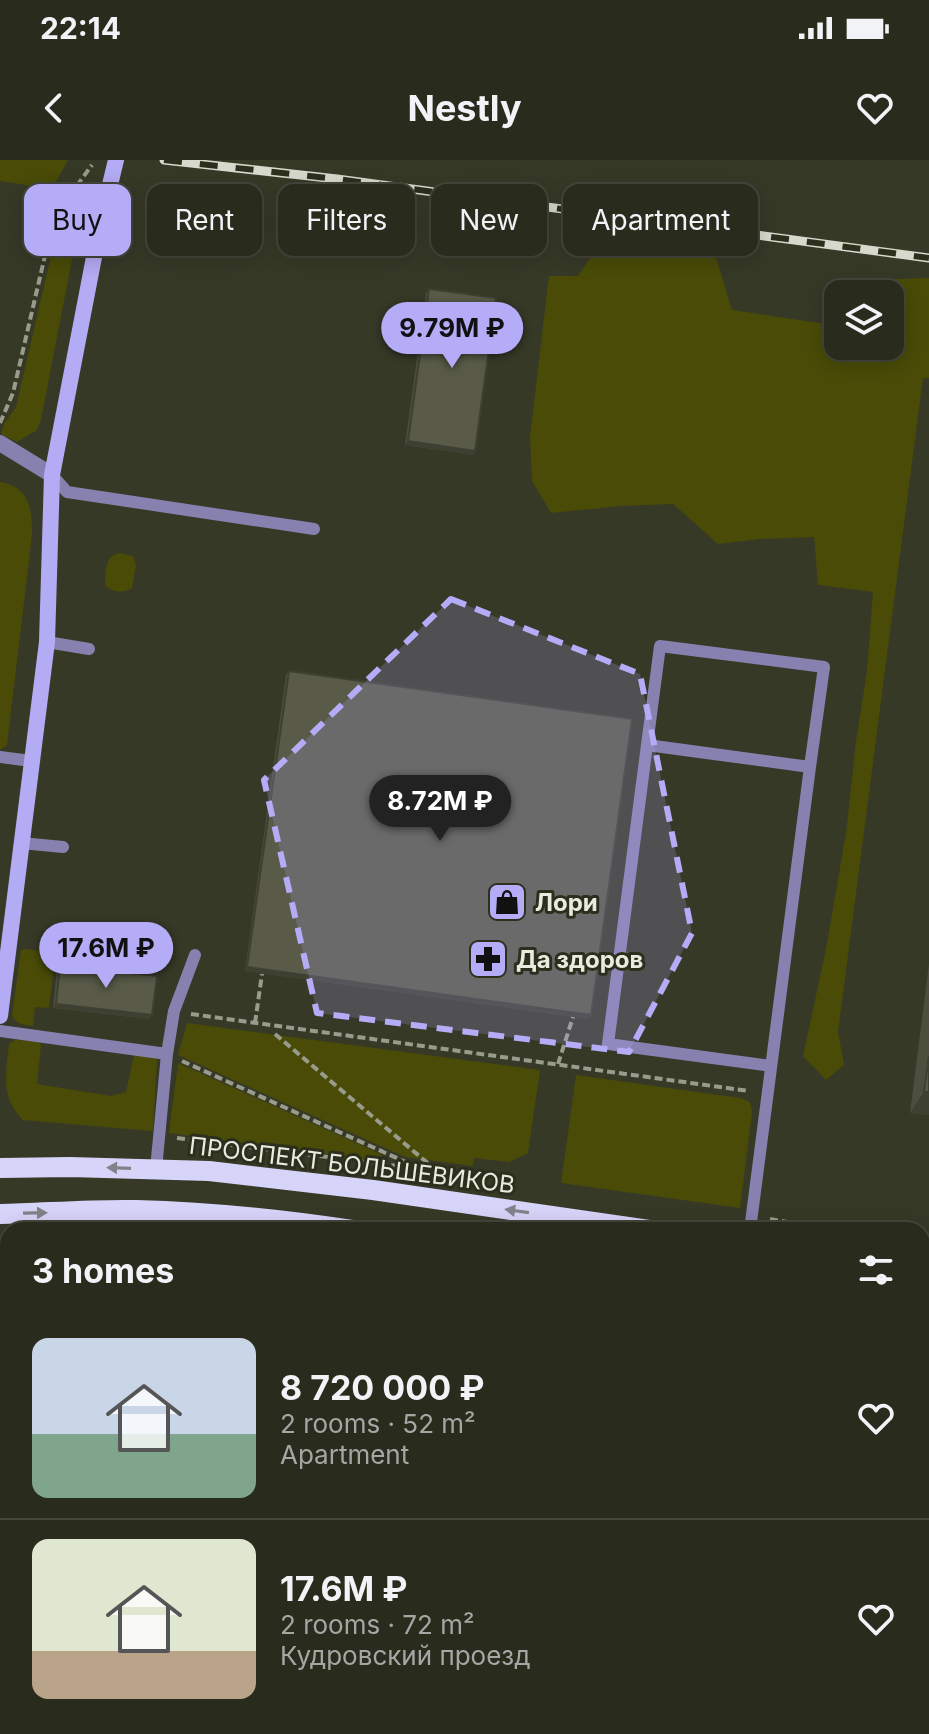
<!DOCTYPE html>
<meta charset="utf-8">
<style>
body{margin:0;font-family:Inter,sans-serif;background:#35372a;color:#f1f3f6;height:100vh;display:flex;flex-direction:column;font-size:30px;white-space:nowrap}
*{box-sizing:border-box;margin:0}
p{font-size:26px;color:#a5a7a4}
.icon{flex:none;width:44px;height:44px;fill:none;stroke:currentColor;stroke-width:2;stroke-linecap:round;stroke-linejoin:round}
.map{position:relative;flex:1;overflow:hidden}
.sheet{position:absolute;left:0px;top:1062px;width:930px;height:512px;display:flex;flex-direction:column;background:#292b1d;border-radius:24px 24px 0 0;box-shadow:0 4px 20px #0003,0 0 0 2px #45473b}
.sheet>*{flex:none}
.banner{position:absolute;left:24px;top:24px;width:882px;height:72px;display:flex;gap:16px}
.buttons{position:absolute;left:824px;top:120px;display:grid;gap:16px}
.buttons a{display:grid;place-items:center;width:80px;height:80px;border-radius:16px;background:#292b1d;box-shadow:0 4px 20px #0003,0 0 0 2px #45473b;font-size:40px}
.price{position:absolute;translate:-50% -68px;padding:0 18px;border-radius:28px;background:#b5acf8;color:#111;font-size:26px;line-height:52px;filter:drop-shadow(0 2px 4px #0008)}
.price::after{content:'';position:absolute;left:50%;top:48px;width:24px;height:18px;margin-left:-12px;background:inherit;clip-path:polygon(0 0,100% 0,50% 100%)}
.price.on{background:#222;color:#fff}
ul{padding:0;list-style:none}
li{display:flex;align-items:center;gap:24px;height:200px;padding:0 32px}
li+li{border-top:2px solid #45473b}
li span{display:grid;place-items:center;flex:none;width:224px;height:160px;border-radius:16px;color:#555}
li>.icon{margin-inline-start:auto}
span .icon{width:96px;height:96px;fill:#fffc;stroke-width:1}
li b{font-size:34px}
h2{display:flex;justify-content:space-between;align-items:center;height:96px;padding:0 32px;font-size:34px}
.tag{padding:0 28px;border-radius:16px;background:#292b1d;box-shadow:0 4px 20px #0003,0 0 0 2px #45473b;font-size:28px;line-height:72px}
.tag.on{background:#b5acf8;color:#111}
.status{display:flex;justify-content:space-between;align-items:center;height:56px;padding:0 40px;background:#292b1d;direction:ltr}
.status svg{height:22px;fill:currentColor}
header{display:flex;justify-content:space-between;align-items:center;height:104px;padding:0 32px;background:#292b1d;font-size:36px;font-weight:700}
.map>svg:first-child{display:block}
.green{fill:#494b07}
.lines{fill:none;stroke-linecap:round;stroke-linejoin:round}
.path{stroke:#999b8c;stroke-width:4;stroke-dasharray:8 4;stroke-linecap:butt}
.lane{stroke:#8681af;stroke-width:12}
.street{stroke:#8681af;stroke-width:16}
.secondary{stroke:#b3abf3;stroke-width:16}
.primary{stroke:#d7d4f9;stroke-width:20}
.rail-casing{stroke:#d8d9cd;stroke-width:9}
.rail{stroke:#2d2f1d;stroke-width:6;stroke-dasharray:18;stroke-linecap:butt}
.wall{fill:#4d4e3e}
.shaded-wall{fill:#3e4032}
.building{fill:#595b48;stroke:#3e4032;stroke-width:2}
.oneway{fill:#82828b}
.marked{fill:#b5acf8;fill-opacity:0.2;stroke:#b5acf8;stroke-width:6;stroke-dasharray:16 10;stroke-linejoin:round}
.labels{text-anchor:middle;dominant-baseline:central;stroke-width:6;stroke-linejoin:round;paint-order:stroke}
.poi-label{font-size:24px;font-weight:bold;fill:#eaebe0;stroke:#2d2f1d;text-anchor:start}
.street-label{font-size:24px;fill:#eaebe0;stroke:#2d2f1d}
</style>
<div class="status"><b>22:14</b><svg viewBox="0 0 49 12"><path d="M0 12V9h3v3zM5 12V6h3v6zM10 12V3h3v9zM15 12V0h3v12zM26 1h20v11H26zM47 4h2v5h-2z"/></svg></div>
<header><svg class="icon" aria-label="back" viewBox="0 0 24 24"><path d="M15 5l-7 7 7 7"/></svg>Nestly<svg class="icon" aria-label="heart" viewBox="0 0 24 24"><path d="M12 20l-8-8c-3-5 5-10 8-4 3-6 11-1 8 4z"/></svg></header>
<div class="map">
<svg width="929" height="1574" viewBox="0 0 929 1574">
<rect width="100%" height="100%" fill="#373927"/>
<!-- green -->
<path class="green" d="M0,0H68L52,29L0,21Z
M74,44L79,47L78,68L41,260L37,270L17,282L1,274L4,264L16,247L57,70Z
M604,77L715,94L732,150L825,164L838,151V186H890V134H854L867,120L929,118V218H923L838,872L844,905L826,920L803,896L826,789L846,673L856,581L867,511L873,432L818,425L814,377L760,379L718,384L673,344L622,346L551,353L532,321L530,277L549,116H578Z
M0,322C30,327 32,349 32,375L7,585L0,590Z
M119,393L133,396L136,405L132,428C124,434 111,432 105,425C106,411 104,397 119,393Z
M27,789L105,801L113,804L114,814L54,806L49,848L35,847L33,866C24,865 15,864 12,855L21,790Z
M187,863L540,910L528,993L509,1002L474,998L473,1006L405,997L178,895Z
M15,880L38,881L41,885L37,924L111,936L126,932L134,895L155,896L157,900L153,971L23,960C0,937 6,915 9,884Z
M178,903L381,994L380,1001L169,973Z
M576,915L740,938L750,942L752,952L740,1048L561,1023Z"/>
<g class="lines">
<!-- path -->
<path class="path" d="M0,263L13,233L54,57L92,5
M191,854L749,931
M255,863L262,814
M275,874L437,1011
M182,901L421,1009
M558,904L573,857
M177,978L414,1008
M770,1059L834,1070
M922,1083L929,1084
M0,1115L8,1119
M922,1237L929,1238
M0,1373L8,1376
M922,1444L929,1440
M922,1459L929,1465
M0,1530L4,1574
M161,1566V1574
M20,1574L29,1566
M373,1574L374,1566
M534,1574L535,1566
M711,1574L712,1566"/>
<!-- lane -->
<path class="lane" d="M52,315L67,332L314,369
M47,482L89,489
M647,585L660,486L824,507L810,607
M0,597L31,601
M21,683L63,687
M0,871L167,894
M156,1009L167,894L174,851L195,795
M750,1070L810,607L647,585L608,884L771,906
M0,1304H8
M922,1407L929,1408
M50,1566V1574
M240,1574V1566
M439,1574L440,1566"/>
<!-- street -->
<path class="street" d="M0,283L52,315
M70,1053L110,1070
M0,1168H8
M922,1264L929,1265"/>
<!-- secondary -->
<path class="secondary" d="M0,856L47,482L52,315L100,66L116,0"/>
<!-- primary -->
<path class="primary" d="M0,1008L70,1007L209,1011L373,1030L649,1070
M0,1054C45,1053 91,1049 136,1050C209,1052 280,1059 352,1070
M922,1109L929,1110
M922,1153L929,1154"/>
<defs>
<path id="rail" d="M164,0L337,19L929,98"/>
</defs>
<!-- rail casing -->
<use href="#rail" class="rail-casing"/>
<!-- rail -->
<use href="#rail" class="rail"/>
</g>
<!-- wall -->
<path class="wall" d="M429,129L475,291L473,295L405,285L426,133Z
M289,511L591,855L588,859L245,811L286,515Z
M929,804V955L910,953Z
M60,805L152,855L149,859L53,848L57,809Z
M85,1566H142V1574H85Z
M274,1566H331V1574H274Z
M471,1566H523L522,1574H469Z"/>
<!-- shaded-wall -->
<path class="shaded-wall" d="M408,281L475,291L473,295L405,285Z
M247,807L591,855L588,859L245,811Z
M56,844L152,855L149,859L53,848Z
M924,932H929V955L910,953Z
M0,1257H8V1277L0,1278Z
M922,1324L929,1325V1354L922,1353Z"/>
<!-- building -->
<path class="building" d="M429,129L496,138L475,291L408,281Z
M289,511L632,559L591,855L247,807Z
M60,805L157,816L152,855L56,844Z
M929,896V932H924Z
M8,1176V1257H0V1177Z
M922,1285L929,1286V1325L922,1324Z
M100,1566H142V1574H100Z
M288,1566H331V1574H287Z
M482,1566H523L522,1574H481Z"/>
<!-- one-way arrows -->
<defs><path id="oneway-solid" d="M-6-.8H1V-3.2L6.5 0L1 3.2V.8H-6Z" transform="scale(2)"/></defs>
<g class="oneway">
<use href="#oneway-solid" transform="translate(119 1008) rotate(-178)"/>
<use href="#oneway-solid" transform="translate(517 1051) rotate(-172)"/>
<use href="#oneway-solid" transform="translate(35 1053) rotate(-1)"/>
</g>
<!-- marked area -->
<path class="marked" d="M451,439L640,514L692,773L629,892L317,853L264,620Z"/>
<!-- icons -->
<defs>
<symbol id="shop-square" viewBox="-11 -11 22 22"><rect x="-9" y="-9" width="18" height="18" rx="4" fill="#b5acf8" stroke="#2d2f1d"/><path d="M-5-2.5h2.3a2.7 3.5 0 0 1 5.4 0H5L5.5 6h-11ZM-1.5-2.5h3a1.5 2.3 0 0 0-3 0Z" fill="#111"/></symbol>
<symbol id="pharmacy-square" viewBox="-11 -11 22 22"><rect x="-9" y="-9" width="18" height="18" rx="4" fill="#b5acf8" stroke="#2d2f1d"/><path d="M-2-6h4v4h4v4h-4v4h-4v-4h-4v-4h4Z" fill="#111"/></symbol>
</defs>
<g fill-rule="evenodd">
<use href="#shop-square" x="485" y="720" width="44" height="44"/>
<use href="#pharmacy-square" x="466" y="777" width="44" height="44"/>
</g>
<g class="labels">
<!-- poi labels -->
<g class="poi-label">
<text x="535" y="742">Лори</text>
<text x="516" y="799">Да здоров</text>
</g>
<!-- street labels -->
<g class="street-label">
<text transform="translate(352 1005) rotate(7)">ПРОСПЕКТ БОЛЬШЕВИКОВ</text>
</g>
</g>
</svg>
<div class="buttons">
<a><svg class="icon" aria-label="layers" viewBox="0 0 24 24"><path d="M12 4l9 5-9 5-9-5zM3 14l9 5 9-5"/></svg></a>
</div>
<b class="price" style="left:452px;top:210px">9.79M ₽</b>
<b class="price on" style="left:440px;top:683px">8.72M ₽</b>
<b class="price" style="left:106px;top:830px">17.6M ₽</b>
<div class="banner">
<a class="tag on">Buy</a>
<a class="tag">Rent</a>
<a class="tag">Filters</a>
<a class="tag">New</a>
<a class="tag">Apartment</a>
</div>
<section class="sheet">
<h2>3 homes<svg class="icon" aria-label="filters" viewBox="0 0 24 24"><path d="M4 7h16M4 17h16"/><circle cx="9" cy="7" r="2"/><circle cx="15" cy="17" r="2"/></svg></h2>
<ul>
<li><span style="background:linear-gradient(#c9d6e8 60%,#7fa58c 0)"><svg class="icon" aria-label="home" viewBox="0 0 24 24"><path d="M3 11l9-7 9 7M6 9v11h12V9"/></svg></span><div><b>8 720 000 ₽</b><p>2 rooms · 52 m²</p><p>Apartment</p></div><svg class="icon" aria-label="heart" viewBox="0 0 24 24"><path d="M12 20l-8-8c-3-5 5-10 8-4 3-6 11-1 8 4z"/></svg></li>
<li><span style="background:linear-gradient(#dfe7d0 70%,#b9a48a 0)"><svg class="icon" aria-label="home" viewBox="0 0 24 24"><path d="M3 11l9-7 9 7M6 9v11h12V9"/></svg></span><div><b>17.6M ₽</b><p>2 rooms · 72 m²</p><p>Кудровский проезд</p></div><svg class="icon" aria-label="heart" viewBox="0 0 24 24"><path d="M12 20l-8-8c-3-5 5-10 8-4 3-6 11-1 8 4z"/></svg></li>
</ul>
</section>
</div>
